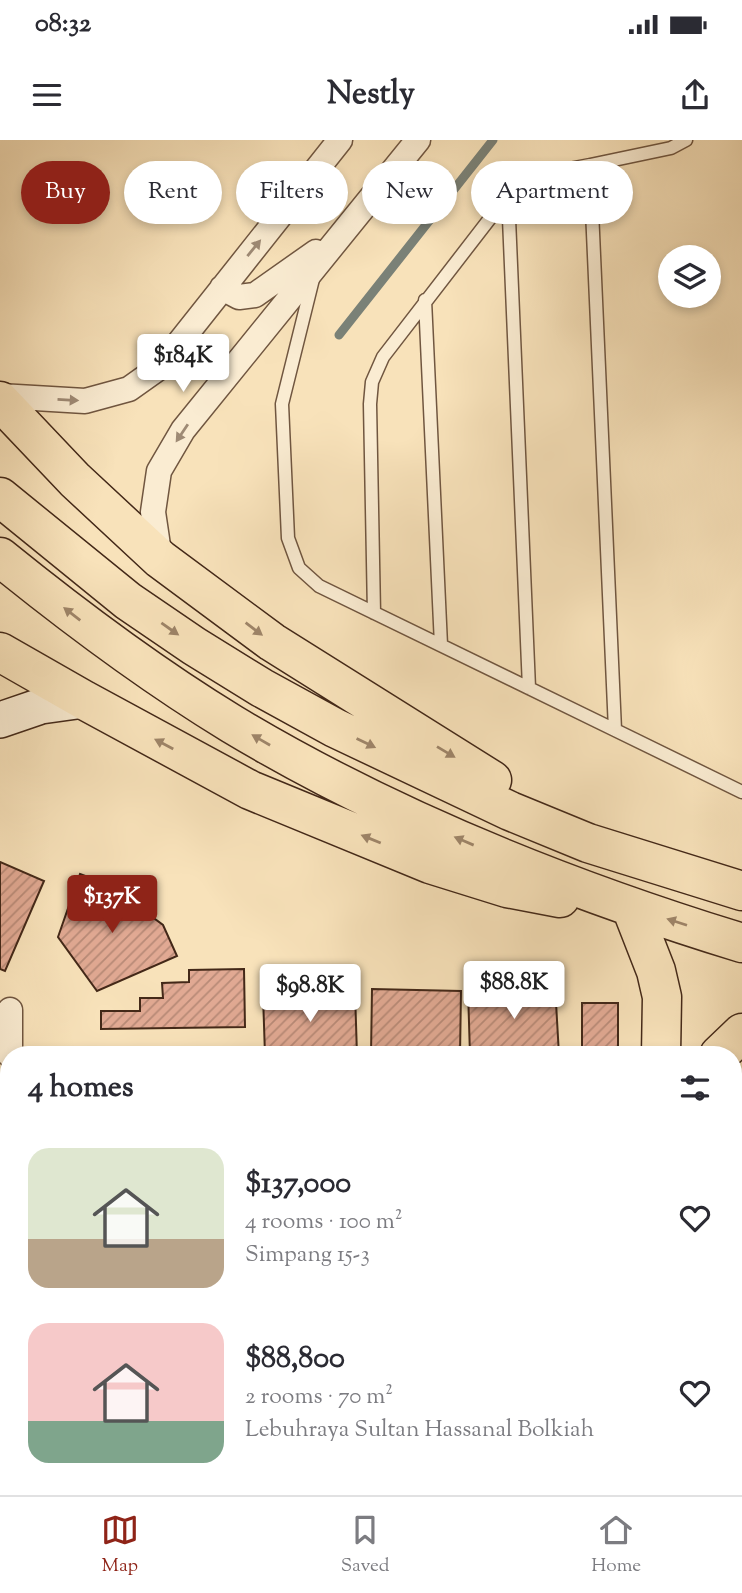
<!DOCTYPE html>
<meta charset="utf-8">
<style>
body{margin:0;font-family:"Sorts Mill Goudy",serif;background:#f7f7f7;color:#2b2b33;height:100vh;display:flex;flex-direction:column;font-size:26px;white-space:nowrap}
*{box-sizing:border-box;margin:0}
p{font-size:23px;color:#7c7c81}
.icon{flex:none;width:38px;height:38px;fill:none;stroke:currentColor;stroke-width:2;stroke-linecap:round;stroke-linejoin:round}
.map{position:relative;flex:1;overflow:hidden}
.details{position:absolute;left:0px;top:906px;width:742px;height:450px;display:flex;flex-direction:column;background:#fff;border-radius:28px 28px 0 0;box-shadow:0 4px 10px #0003}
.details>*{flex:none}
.banner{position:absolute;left:21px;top:21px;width:700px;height:63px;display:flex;gap:14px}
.fabs{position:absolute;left:658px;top:105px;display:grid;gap:14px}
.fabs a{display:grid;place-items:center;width:63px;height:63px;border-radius:50%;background:#fff;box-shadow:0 4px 10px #0003;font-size:35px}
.price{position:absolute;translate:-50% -60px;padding:0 16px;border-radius:7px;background:#fff;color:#222;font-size:23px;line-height:46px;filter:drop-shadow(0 2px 4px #0008)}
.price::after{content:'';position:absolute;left:50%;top:42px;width:21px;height:16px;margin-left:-10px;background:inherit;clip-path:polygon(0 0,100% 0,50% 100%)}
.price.active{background:#8f2418;color:#fff}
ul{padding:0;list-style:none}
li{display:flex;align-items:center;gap:21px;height:175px;padding:0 28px}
li span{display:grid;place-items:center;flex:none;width:196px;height:140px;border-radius:21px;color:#555}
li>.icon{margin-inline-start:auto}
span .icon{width:84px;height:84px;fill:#fffc;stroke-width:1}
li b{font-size:30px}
h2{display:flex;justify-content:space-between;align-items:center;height:84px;padding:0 28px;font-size:30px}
.tag{padding:0 24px;border-radius:32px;background:#fff;box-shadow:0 4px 10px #0003;font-size:24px;line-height:63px}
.tag.active{background:#8f2418;color:#fff}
.status{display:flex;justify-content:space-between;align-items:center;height:49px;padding:0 35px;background:#fff;direction:ltr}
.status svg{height:19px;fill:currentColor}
header{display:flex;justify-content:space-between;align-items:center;height:91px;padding:0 28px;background:#fff;font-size:32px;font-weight:700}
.dock{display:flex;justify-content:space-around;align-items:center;height:98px;border-top:2px solid #e1e1e2;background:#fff;font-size:19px;color:#7c7c81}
.dock a{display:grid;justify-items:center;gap:4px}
.dock .active{color:#8f2418}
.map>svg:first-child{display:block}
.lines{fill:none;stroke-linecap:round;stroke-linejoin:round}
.stream{stroke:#7a8177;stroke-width:9}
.building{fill:url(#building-hatch);stroke:#432818;stroke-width:2}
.service-casing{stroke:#705640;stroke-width:15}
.minor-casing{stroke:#705640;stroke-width:27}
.secondary-casing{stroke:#432818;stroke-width:38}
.motorway-casing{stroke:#432818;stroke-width:41}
.service{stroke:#faecd2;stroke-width:12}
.minor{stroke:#faecd2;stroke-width:24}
.secondary{stroke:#faecd2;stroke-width:35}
.motorway{stroke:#f8e2ba;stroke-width:38}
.oneway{fill:#9e8a75}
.oneway2{fill:#9e8569}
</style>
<div class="status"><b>08:32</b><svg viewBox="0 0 49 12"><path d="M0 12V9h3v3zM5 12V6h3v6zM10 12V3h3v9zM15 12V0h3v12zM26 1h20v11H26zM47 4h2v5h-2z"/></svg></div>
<header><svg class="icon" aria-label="menu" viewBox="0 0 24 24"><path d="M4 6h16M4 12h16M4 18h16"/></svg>Nestly<svg class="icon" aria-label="share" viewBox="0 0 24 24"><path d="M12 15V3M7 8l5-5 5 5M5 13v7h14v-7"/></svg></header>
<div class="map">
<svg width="742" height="1355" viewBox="0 0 742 1355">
<defs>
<pattern id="building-hatch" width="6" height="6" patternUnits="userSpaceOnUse" patternTransform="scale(1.75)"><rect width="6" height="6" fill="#e1a993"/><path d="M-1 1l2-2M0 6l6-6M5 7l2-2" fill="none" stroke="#b88a77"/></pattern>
</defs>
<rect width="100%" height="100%" fill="#f8e2ba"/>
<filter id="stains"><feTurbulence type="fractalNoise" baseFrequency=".00286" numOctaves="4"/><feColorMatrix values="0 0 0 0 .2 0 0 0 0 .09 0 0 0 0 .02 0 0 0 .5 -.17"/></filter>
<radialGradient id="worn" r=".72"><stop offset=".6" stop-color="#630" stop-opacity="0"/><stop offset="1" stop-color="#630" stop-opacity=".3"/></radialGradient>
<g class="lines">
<!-- stream -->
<path class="stream" d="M339,195L493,0"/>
</g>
<!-- building -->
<path class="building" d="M0,722L44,741L5,831L0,829Z
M80,734L109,745L163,785L177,816L97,851L58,797Z
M244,829L245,887L101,889V871H140V858H163L162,843L189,842V830Z
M555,845L559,915H470L468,850Z
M372,849L461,851L460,915H371Z
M355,852L357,915H265L263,855Z
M582,863H618V915H582Z
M0,982H9V1072L0,1073Z
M734,1038H742V1159H733Z
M0,1120H9V1174L0,1175Z
M9,1195V1269L0,1270V1196Z
M733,1274L742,1275V1355H728V1348H733Z
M0,1276H9V1340L0,1341Z
M29,1348L30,1355H0V1351Z"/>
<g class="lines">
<defs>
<path id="service" d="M686,0L671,8L590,25L615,590L742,652
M508,55L529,548
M313,139L282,264L288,398L299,428L319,446L615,590
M425,160L441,505
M374,473L370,264L372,242L383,217L508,55L532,36L590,25
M733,1009L742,1010
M733,1167H742
M733,1236L742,1237
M710,1355V1348"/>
<path id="minor" d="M222,148L239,157L255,155L316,112
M0,256L85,261L129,249L160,227L340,0
M160,419L153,372L159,331L183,290L418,0
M10,915V870
M0,966L6,961L9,955
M669,1348L670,1355
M225,1355V1348"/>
<path id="secondary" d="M0,580L41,566L84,560"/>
<path id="motorway" d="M0,261L75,340L160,419L272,502L492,640
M0,357L128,461L194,506L262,548L335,588L510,671L588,703L742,751
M0,417C74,477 150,534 232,584C390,679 566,749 742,803
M0,512L84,560L250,650L430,724L507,748L560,758
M631,767L656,831L662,857L661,915
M719,915L742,893"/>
</defs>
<!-- service casing -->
<use href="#service" class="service-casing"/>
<!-- minor casing -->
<use href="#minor" class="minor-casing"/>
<!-- secondary casing -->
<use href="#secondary" class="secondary-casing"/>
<!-- motorway casing -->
<use href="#motorway" class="motorway-casing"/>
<!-- service -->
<use href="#service" class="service"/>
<!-- minor -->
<use href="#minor" class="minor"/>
<!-- secondary -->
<use href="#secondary" class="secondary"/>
<!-- motorway -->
<use href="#motorway" class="motorway"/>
</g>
<!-- one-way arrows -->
<defs><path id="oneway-solid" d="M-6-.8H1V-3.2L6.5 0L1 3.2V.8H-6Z" transform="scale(1.75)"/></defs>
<g class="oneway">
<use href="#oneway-solid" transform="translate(254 108) rotate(-51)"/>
<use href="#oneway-solid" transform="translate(68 260) rotate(3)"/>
<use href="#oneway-solid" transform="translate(182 293) rotate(124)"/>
</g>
<g class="oneway2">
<use href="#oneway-solid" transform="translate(72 474) rotate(-142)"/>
<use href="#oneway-solid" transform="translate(170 489) rotate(35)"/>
<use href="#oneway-solid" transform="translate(254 489) rotate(37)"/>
<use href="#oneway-solid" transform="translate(261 600) rotate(-150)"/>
<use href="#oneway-solid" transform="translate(366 603) rotate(26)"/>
<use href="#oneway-solid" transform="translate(164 604) rotate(-152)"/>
<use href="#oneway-solid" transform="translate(446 612) rotate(31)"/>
<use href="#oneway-solid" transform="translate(371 699) rotate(-158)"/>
<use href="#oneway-solid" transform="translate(464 701) rotate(-157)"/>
<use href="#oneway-solid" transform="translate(677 782) rotate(-162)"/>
</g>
<rect width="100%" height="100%" filter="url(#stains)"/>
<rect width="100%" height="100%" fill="url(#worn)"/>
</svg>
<div class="fabs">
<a><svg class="icon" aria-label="layers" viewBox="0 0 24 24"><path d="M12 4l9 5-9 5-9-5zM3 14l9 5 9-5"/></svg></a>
</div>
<b class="price" style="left:183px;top:254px">$184K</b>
<b class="price active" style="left:112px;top:795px">$137K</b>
<b class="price" style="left:514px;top:881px">$88.8K</b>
<b class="price" style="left:310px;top:884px">$98.8K</b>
<div class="banner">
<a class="tag active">Buy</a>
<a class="tag">Rent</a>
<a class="tag">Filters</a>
<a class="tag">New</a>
<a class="tag">Apartment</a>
</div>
<section class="details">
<h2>4 homes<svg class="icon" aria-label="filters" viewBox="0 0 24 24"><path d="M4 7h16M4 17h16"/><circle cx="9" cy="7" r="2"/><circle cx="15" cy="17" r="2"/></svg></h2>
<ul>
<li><span style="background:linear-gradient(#dfe7d0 65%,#b9a48a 0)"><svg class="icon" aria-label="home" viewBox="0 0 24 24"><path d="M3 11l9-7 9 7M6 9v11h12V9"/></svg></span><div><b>$137,000</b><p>4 rooms · 100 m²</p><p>Simpang 15-3</p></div><svg class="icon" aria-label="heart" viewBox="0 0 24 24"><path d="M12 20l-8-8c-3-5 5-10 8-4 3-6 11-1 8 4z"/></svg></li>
<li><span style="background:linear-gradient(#f6c9c9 70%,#7fa58c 0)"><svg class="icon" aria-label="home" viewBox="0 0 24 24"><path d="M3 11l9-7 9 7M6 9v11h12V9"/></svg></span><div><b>$88,800</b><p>2 rooms · 70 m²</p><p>Lebuhraya Sultan Hassanal Bolkiah</p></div><svg class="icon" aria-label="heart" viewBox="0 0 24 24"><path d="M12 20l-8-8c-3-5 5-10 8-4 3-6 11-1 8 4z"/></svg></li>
</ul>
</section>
</div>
<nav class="dock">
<a class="active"><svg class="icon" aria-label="map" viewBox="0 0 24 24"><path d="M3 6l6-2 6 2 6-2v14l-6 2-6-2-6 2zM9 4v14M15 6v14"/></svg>Map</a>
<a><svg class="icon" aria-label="saved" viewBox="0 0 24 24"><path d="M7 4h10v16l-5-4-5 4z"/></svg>Saved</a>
<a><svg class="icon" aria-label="home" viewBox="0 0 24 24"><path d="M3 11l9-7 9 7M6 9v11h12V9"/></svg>Home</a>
</nav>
